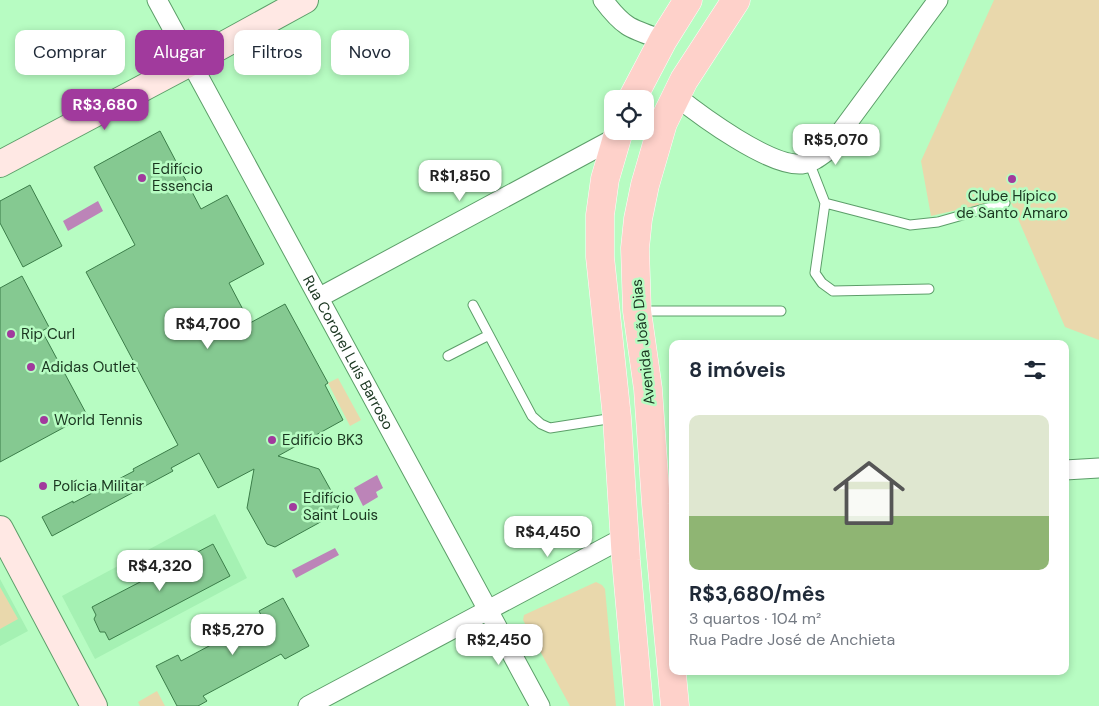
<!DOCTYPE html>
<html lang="pt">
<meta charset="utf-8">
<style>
body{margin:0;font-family:"DM Sans",sans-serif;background:#f6f6f7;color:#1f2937;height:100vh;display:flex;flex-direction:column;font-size:19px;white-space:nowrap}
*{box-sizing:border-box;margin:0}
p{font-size:16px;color:#747a83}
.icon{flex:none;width:28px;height:28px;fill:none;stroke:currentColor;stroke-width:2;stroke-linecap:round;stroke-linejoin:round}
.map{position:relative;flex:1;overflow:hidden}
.details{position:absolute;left:669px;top:340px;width:400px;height:335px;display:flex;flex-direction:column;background:#fff;border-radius:10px;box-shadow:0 2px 8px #0003}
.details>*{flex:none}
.hud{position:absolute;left:15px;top:30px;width:475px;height:45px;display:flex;gap:10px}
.fabs{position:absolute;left:604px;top:90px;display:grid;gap:10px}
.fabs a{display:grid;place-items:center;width:50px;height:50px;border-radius:10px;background:#fff;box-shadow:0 2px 8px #0003;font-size:25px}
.price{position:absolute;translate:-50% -42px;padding:0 11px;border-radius:10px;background:#fff;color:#222;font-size:16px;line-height:32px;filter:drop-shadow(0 1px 2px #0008)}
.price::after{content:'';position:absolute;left:50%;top:30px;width:15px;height:11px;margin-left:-8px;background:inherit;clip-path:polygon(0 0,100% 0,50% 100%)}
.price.current{background:#a13a9d;color:#fff}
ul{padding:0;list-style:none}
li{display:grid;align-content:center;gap:10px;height:265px;padding:0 20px}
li+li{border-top:1px solid #e0e1e3}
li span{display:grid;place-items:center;height:155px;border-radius:10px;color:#555}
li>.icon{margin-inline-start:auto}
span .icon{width:90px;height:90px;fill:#fffc;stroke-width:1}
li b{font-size:21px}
h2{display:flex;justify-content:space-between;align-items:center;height:60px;padding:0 20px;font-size:21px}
.tag{padding:0 18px;border-radius:10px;background:#fff;box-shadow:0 2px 8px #0003;font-size:18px;line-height:45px}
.tag.current{background:#a13a9d;color:#fff}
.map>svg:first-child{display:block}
.built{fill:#a5f1b3}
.green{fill:#e9d8ac}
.water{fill:#bc84b8}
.building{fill:#85c991;stroke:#3b7d49}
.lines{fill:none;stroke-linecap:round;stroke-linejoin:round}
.lane-casing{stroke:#5c9e69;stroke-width:11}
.street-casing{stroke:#5c9e69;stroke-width:21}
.secondary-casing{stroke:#5c9e69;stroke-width:28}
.primary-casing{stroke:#fff;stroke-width:29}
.lane{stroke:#fff;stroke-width:9}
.street{stroke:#fff;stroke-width:19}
.secondary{stroke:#ffe8e4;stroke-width:26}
.primary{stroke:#fed1ca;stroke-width:28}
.poi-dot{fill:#a13a9d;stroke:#b7fcc2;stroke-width:2}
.labels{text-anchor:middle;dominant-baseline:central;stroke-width:5;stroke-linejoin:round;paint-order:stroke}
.poi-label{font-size:15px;fill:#1a3620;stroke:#b7fcc2;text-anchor:start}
.street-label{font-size:15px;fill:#1a3620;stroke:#b7fcc2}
</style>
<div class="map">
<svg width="1099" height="706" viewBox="0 0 1099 706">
<rect width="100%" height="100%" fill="#b7fcc2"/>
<!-- built -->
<path class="built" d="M215,514L247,578L95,659L62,596Z
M0,579L28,631L0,646Z"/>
<!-- green -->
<path class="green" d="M994,0H1099V340L1065,327L1009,198L931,216L921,161Z
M338,378L361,420L350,426L328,383Z
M596,582L602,585L605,589L616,706H570L523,620L524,615Z
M0,587L18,619L0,629Z
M157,691L165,706H140L138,702Z"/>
<!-- water -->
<path class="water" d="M98,201L103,211L68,231L63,221Z
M377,475L383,488L376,492L378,497L363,506L354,488Z
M335,548L339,555L296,578L292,570Z"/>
<!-- building -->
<path class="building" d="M160,131L201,209L227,195L264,264L229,283L250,323L285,304L328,383L325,385L343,420L278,456L319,469L339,505L335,514L275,547L267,544L247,508L254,469L218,488L199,453L171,468L173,471L52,536L42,517L73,501V503L134,471L133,469L178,445L86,272L135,245L94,167Z
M30,185L62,246L23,267L0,223V201Z
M22,276L49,327L42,331L87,415L0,462V288Z
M213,544L230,576L109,640L105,632H100L94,619L96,615L92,607Z
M283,598L309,646L285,659L281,654L257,667L203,696L207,701L198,706H177L156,666L178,655L181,661L237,631L262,617L259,611Z"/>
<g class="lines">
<defs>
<path id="lane" d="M809,162L825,203L815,273L822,283L833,291L929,289
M825,203L910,225L938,222L1005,203
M473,305L532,416L541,424L550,428L614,418
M640,311H781
M448,356L489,335"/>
<g id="street">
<path id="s1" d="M157,0L540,706"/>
<path d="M603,0C624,28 631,29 663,40"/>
<path d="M676,96C701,116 770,167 802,164C811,163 818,158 826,152L938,0"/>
<path d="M320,297L617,137"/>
<path d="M1065,470L1099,468"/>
<path d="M308,706L625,537"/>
</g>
<path id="secondary" d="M0,164L192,62L305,0
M0,529L94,706"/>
<path id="primary" d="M632,99L663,40L688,0
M619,131L605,179L600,215V257L617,418L626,560L639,706
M675,706L656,504L648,389L637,311L635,248L638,219L645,185L663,123L684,80L736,0"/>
</defs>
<!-- lane casing -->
<use href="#lane" class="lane-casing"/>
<!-- street casing -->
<use href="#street" class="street-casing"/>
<!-- secondary casing -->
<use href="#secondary" class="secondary-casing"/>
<!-- primary casing -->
<use href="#primary" class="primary-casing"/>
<!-- lane -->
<use href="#lane" class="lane"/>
<!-- street -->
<use href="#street" class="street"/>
<!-- secondary -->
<use href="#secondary" class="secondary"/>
<!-- primary -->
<use href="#primary" class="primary"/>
</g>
<!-- markers -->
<g class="poi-dot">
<circle cx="142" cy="178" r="5"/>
<circle cx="1012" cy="179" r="5"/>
<circle cx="11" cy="334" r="5"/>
<circle cx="31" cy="367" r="5"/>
<circle cx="44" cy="420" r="5"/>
<circle cx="272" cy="440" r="5"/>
<circle cx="43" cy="486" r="5"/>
<circle cx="293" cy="507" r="5"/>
</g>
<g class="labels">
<!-- poi labels -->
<g class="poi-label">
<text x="152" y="169">Edifício<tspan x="152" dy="17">Essencia</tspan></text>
<text x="1012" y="196" text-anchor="middle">Clube Hípico<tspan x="1012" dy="17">de Santo Amaro</tspan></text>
<text x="21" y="334">Rip Curl</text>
<text x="41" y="367">Adidas Outlet</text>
<text x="54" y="420">World Tennis</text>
<text x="282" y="440">Edifício BK3</text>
<text x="53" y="486">Polícia Militar</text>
<text x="303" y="498">Edifício<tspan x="303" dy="17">Saint Louis</tspan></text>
</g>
<!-- street labels -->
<g class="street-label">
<text transform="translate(643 342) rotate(-96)">Avenida João Dias</text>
<text stroke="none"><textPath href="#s1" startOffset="401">Rua Coronel Luís Barroso</textPath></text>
</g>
</g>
</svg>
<div class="fabs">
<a><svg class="icon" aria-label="locate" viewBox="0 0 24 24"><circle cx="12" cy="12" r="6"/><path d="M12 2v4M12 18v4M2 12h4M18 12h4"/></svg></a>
</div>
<b class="price current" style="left:105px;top:131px">R$3,680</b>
<b class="price" style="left:836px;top:166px">R$5,070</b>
<b class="price" style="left:460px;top:202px">R$1,850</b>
<b class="price" style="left:208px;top:350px">R$4,700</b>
<b class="price" style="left:548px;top:558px">R$4,450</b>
<b class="price" style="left:160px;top:592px">R$4,320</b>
<b class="price" style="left:233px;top:656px">R$5,270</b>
<b class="price" style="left:499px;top:666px">R$2,450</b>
<div class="hud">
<a class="tag">Comprar</a>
<a class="tag current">Alugar</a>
<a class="tag">Filtros</a>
<a class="tag">Novo</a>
</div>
<section class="details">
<h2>8 imóveis<svg class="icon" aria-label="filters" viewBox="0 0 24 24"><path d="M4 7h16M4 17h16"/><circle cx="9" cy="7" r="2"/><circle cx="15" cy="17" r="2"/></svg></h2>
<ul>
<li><span style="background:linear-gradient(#dfe7d0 65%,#8fb573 0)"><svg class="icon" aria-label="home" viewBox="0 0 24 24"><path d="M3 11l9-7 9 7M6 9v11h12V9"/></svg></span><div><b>R$3,680/mês</b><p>3 quartos · 104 m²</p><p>Rua Padre José de Anchieta</p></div></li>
</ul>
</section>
</div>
